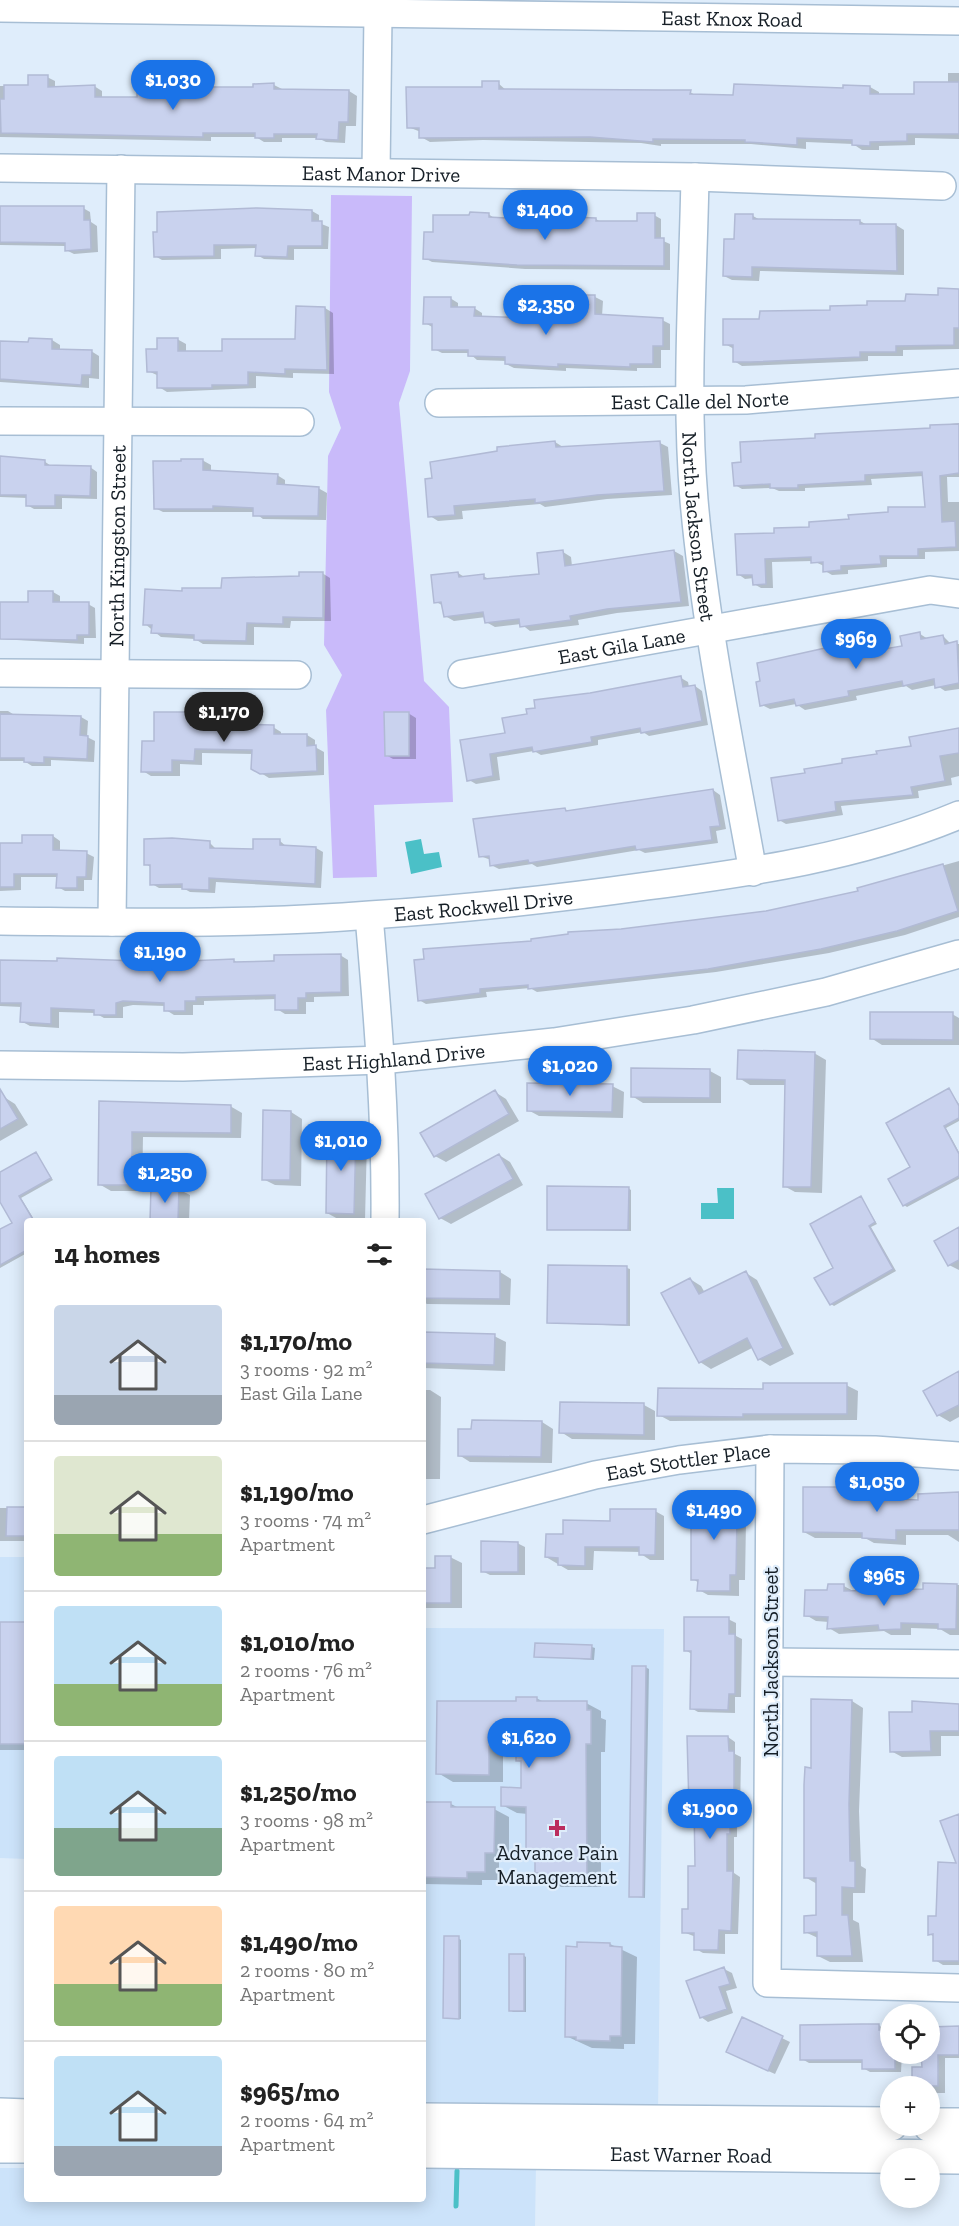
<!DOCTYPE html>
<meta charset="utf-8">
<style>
body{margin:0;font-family:"Zilla Slab",serif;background:#f2f2f2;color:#222;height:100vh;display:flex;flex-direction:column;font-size:22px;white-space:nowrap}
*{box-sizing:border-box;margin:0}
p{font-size:20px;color:#767676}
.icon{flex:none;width:33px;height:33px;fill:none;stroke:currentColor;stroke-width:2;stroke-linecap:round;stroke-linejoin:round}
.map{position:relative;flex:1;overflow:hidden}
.details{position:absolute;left:24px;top:1218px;width:402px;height:984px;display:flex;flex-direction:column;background:#fff;border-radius:6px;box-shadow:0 3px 15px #0003}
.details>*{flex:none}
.buttons{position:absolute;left:880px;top:2004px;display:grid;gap:12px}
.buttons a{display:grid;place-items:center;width:60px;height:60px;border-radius:50%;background:#fff;box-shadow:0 3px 15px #0003;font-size:30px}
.price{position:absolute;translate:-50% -51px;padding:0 14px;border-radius:21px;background:#1a73e8;color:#fff;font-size:20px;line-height:39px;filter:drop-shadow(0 2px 3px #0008)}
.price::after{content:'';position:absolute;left:50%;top:36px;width:18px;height:14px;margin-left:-9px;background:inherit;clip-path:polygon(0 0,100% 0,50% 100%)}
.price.current{background:#222;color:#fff}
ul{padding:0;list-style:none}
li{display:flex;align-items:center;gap:18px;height:150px;padding:0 30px}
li+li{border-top:2px solid #e0e0e0}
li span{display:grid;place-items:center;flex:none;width:168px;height:120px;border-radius:6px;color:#555}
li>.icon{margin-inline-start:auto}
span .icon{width:72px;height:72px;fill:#fffc;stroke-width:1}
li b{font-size:26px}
h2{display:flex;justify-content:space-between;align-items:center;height:72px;padding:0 30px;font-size:26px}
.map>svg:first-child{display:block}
.built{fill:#cce3fa}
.green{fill:#c9bafa}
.water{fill:#4bc0c7}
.shadow{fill:#0003}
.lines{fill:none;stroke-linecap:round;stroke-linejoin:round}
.stream{stroke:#4bc0c7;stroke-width:5}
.building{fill:#c9d2ee;stroke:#b1bad5;stroke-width:1.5}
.minor-casing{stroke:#a7bed4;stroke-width:30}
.major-casing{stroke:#a7bed4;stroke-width:36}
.minor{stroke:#fff;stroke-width:27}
.major{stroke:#fff;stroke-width:33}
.poi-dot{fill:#bb2d5e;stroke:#dfedfb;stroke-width:2}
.labels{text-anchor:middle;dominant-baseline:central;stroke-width:4.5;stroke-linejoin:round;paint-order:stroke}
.street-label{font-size:21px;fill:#161f27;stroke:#dfedfb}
.poi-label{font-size:21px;fill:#161f27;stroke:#dfedfb}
</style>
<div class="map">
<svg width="959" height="2226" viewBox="0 0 959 2226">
<rect width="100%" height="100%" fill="#dfedfb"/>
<!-- built -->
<path class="built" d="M0,1557H27V1859L0,1858Z
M423,1628L664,1629L658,2113L454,2110L423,2103Z
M423,2163L536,2164L535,2226H0V2168H27V2199H423Z"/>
<!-- green -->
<path class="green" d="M331,195L412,196L410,371L399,403L424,681L449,707L453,802L374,805L377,877L333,878L326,710L342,675L324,645L328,456L341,428L329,392Z"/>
<!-- water -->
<path class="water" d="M421,839L424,854L439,852L442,867L411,874L405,842Z
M717,1188H734V1219H701V1203H718Z"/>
<!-- shadow -->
<path class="shadow" d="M948,73H959V139L915,138V145L879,146V150H862L853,144L806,142V149L751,144H661V146L641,143L483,140L430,142L421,137V132L408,127L498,83L507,91L690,92L697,96H735V85H778L844,90V87H870L879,92V96H915L948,83Z
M47,77L55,81V88L94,86L102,91V99L138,98L274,85L282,89L349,91L357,96L356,126H346L345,143L326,142L318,138H282V142H264L256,137H211V141L0,137V86H30Z
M83,208L90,212L91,222L97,226L98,252L74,254L66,250V246L0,245V209Z
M312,211L319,215V223L329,227L328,249H294V260L264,259L257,255V248L221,249V259L162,260L155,256Z
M488,214L496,219L545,221L596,219L602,223L638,222L654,215L661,219V240L670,244V270L525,269L432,262L425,258L435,233L471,217Z
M753,216L762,221H860L867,225H896L904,230V275L760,271L759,281L732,280L724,276L736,241Z
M959,291V349L903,350V356H868V361L742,366L734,361V349L725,344L761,320L907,303Z
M595,297L603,301L602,316L662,320L670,324V350H661V368H637V371L566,368V371L514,368L506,364L507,361L477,360L469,353H442L434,349V328L425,323L450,298L458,303V308H474L482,313V318L530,319L583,317Z
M325,308L333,313L334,374L293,373V378L256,376V388L167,392L159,387V376L148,371L158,351L177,339L186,344V352L223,353L297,341Z
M52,340L60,345V350L91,351L99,356V379L89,378V388L0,382V342L30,343Z
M959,423V477H947L948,502H959V551L925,552V559H887V567L848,570V574L832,575L825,571L824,566L813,561L772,562L773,588H761L754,584V578L745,579L738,574L776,534L926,508L924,476L871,479L872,485L805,488V491H779L772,488L742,489L735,485L932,430V426Z
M555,442L563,447L660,443L668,447L672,495L607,499L545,507L540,504L462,511L463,519L438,521L430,516Z
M0,458L44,461L51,466L90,467L97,472V499L62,498V509H34L27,505V498L0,497Z
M202,460L211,465V472L277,475L285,480V486L318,488L327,493L326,520L263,519L254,512H163L155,508Z
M674,551L683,556L689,606L617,613L578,620L579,625L530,631L521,624L495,627L486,622V617L454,621L445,616L444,606L436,602L458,573L466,578L483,576L491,580L541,575L563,552L571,557L572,566Z
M322,573L330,578L331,621H291L290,628L254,627V645L203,644L195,639L161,637L145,624L183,592L223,590Z
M53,592L60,596V604H88L95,608L96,638H84V644L0,639V603L30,604Z
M920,634L928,639L943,636L951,644H959V689L945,691L936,685L912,690L906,686L856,696L857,700L805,710L796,704L770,709L762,705L788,656L847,644L855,649L857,656L904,647Z
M681,678L688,682L689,687L695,686L702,691L708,725L649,736L643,732L598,740V745L541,755L534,751L497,757L500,780L476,784L469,780L462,742L507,734L529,716L590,695Z
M0,711H8L16,716L81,717L88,721L87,737L95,741L94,762L51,760V766H32L24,761H0Z
M235,713L243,718V726L273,727L281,732V736L307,735L315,740V747L324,752V775L269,778L253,768V754L202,753V765L180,764V776H151L143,771L155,743Z
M408,713L416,718V759H393L386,755Z
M959,730V776L951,778L952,785L918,791L919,798L841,806L843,815L786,824L779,820L807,774L913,747Z
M713,790L720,795L726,829L716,831L718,843L645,853L639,850L537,867L532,864L499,869L491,865V860L480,856L565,810L569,812Z
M53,836L60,841V852L86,853L94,857L92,880H84V891H65L58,887V877H21V890L0,891V845H24Z
M280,841L287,847L316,848L323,852L321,888L216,882L215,893L190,892L183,888H159L152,884V868L146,864L210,843L217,850L254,851Z
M959,861V917L905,935L829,953L716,972L537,992L530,988L486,992L487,997L426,1004L419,1000L533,942L766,913L859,892V889Z
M340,955L348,960L349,996L314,997V1002H306V1014H285L277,1009V999L204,1001V1005H193V1015H174L166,1010V1006L133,1005L123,1007V1018H104L95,1013L59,1012V1028L30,1026L21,1021L22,1007L0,1006V963H164L233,960L238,963Z
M952,1014L959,1018V1045H882L871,1038Z
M814,1053L826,1060L822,1193L795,1192L784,1186L786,1085H750L739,1078Z
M710,1071L721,1077V1103H643L632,1096Z
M612,1086L624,1092L623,1118L539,1116L528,1110Z
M949,1090L959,1104V1121L946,1128L959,1152V1179L907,1207L904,1205L912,1168Z
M495,1092L506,1099L519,1121L446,1162L435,1156Z
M4,1097L15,1104L28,1125L0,1141V1099Z
M100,1103L230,1106L242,1113L241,1138L143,1137L142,1191H111L99,1184Z
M291,1112L302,1119L301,1186L275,1185L263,1179Z
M355,1133L367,1140L365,1220L338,1219L327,1213Z
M36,1154L53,1180L21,1198L35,1221H27V1253L0,1268V1231L14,1223L0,1199V1174Z
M499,1155L510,1162L523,1185L451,1224L440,1218Z
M628,1188L631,1190V1231L548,1229Z
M178,1189L190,1195L189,1221H151Z
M861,1198L877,1224L871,1227L896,1271L834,1306L831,1304Z
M959,1229V1270L949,1265Z
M627,1268L630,1269V1326L548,1323Z
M423,1271L500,1272L511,1279L510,1305L427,1304L423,1302Z
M746,1273L757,1280L794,1354L770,1366L759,1359L752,1348L711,1369L700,1362L690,1279L701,1286L705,1293Z
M423,1333L494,1336L506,1342L505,1371L423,1368Z
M959,1373V1417L950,1422L938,1415L925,1391Z
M846,1385L858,1391L857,1420L670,1421L659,1415L764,1391Z
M423,1390H430L441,1397L440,1479H423Z
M644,1405L655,1411V1440L572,1439L561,1432Z
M542,1422L553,1429L552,1463L470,1462L459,1455Z
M848,1489L856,1494H881L891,1500L920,1502L959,1493V1542L948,1535H906V1545L874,1543L865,1538H815L804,1532Z
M733,1494L742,1499V1520L746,1522L745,1580H739V1596L708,1595L699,1590V1583L693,1579Z
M0,1508H27V1541H0Z
M655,1511L664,1516V1560H650L641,1554V1552L594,1551L593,1570H568L546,1557L564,1536Z
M517,1543L525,1547V1575H490L482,1571Z
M450,1557L462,1563V1608H424L423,1570H436Z
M925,1584L959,1585V1635H950L940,1629L911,1628V1635H891L884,1631L839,1634L829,1628V1622L816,1621L806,1615L829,1592L844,1586L855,1592L925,1591Z
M728,1619L736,1623V1636L742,1639L741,1697H735V1713L698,1712L691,1708L692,1654L685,1650Z
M0,1623H27V1750H0Z
M592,1647L595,1648L594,1660L536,1656Z
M645,1667L649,1669L645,1898L630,1896Z
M536,1698L544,1702L586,1703L601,1711V1718L606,1720L605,1752H601V1887H561L537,1872V1855L528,1850V1814L517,1813L502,1805L522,1789L523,1763L517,1760V1753L503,1754V1782H453L438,1773L517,1703Z
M852,1701L863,1708L859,1811L861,1866L866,1869L865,1893H853V1920L859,1923L863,1962H830L818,1956V1938L805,1932L818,1917L817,1884L805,1877L812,1769Z
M959,1705V1736H941V1756L902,1757L891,1751L914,1714Z
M728,1737L735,1742V1754L741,1757L740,1815H737V1837H734V1873L740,1877L738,1934H725V1954L703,1953L696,1949V1937L683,1932L696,1867V1809L690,1806Z
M423,1803L451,1804L459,1808L494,1809L509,1817V1861H499V1880H482V1885L423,1884Z
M959,1815V1965H943L935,1960V1937L929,1934L959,1864Z
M458,1938L461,1940V2019H448L445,2017Z
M610,1944L637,1957L635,2044H624V2049L592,2048L566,2036Z
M523,1955L526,1957V2012H513L510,2010Z
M724,1969L732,1973L737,1988L726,1991L733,2013L708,2022L701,2017Z
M743,2019L790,2042L775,2074L735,2056Z
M879,2025L886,2032H891V2054H902L901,2072H870L863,2068V2063H809L802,2059Z
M930,2028L959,2029V2058H945V2093H930V2086H913V2069H923V2054H930Z"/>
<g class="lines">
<!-- stream -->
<path class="stream" d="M456,2206L457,2171"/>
</g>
<!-- building -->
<path class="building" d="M28,75H48V87L95,85V97H137V91L183,90L184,87H253V84L274,83V89L349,90L348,122H339L338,140L316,139L317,134H274V138H255V133H203V137L1,133L0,99H4V85H28Z
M482,81H499V89L662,90H691L690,94L733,95L734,84L843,88V85L870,86V94H914V82H959V134H907V141L870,142V146L852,145V140L797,138V145L745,142V140L653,139V142L590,137L419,138V128H407L406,87H482Z
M0,206H84V220H90L91,249L65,251V243L0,242Z
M257,208L312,210V221H322V246H288L287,257L255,256L256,245H214V256L154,257L153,232H157V212Z
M470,212L489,213V217L543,220V216L596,218V221H637V213H655V238H664V266L517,265L423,259L424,232H433V215H469Z
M735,214H753V219L860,220V224H896L897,271L752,267V277L723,276L724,239H734Z
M938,288L959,289V328H954V345L896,346V352H860V357L751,362H733V345H723V319H759L760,311L830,310V306L867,305V301H905L906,294L938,295Z
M582,295H595V314L663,318V346H653V364H630V367L558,364V367L505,364V357L468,356V350H432V324H423L424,297H451V307H475L474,316L530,318L581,316Z
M296,306L325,307L327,370L285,369V374L248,372V385H212V388H157V372H147L146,349H157V338H178V351H222V339H295Z
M29,338L52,339V349L92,350L91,375H82L81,385L0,379V341L28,342Z
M959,424V473L940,476L942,522L955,521L956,547L918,549V556H880L881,564L841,566V570L823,572V562L811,563V557L765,559L766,584L753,585L752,575H737L735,534L774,533V528L809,527V522L849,519L848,515L888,512V507H925L922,472L865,475V481L798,485V488H770V484L734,486L732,463L741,462L740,442L815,438V434L930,428V425Z
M555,441L556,447L660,441L664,491L597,495L535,503V499L454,506L455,515L428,517L425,479L432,478L430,462L497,451V447Z
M0,456L45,460V465L91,466L90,496L55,495V506H26V495H0Z
M181,459H203V470L278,474L277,484L319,487L318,516H253V508L213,506V509H154L153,461H181Z
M563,550L565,566L674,550L681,602L607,609L570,616L571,620L520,627L519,619L485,623L483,612L444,617L441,602L434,603L431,575L458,572L459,577L484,574V579L539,574L537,553Z
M299,572H323V618L283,617V624L247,623L246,641L194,640V635L151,633L152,625H143L145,589L182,591V588H221L222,578L299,576Z
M28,591H53V602H89V635H77V640L0,639V602H28Z
M920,632L921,639L943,635L945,644L957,641L959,683L935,688L934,679L903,686L902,681L848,691L849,696L796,706L794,699L760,706L756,682L760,681L757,663L848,643L850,655L902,646L900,636Z
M681,676L683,687L695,685L702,721L641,733L640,728L591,737L592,742L550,749L533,752L532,747L490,754L493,776L467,781L460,740L505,733L502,718L527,714L526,709L535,708L534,700L590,693Z
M154,712H236L235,724L274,725V734H307V746L316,745L317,771L260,774L251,769L252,750L195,749L194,761L172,760V772H141L142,741H154Z
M384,712H409V756H385Z
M0,714L81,716L80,735L88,736L87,759L44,757V763L24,762V758H0Z
M959,728V753L940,756L945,781L911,787L913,795L835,802L836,811L778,821L771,778L805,773L804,769L842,763V759L877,754L876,751L911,746L909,737Z
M713,789L720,826L710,827L712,840L636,850L635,846L529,863L528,860L490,866L489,856L479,857L473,819L565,808L566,811Z
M22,835H53V850L87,851L86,877H77V888H56L57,874H14V887H0V843H22Z
M172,838L210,841V848L253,849V839H280V845L316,847L315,884L209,878V890L182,889V884L150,885V865H144V839Z
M943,864L958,911L897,931L821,949L708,969L528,989V985L480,989V993L418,1001L414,960L424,959L423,949L531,941V939L568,934V932L621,929L766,911L858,891L857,888Z
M341,954V992L306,993V998H298V1010H275V995L196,997V1001H185V1011H164V1003L123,1001L116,1003V1015H94V1010L51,1008V1024L20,1022L21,1003H0V960L57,961V958L164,962L234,959V962L274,961V955Z
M870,1012H953V1040L870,1039Z
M738,1050L815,1052L811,1187H783L785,1080L737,1079Z
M631,1068L710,1069V1098L631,1097Z
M527,1083L613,1084L612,1112L527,1111Z
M949,1088L959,1106V1118L944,1126L959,1154V1176L903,1206L888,1179L910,1167L886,1123Z
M0,1089L18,1119L0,1129Z
M495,1090L509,1114L434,1157L420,1133Z
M99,1101L231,1105V1133L132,1132V1185H98Z
M263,1110L291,1111L290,1180H262Z
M327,1131L356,1132L354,1214L326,1213Z
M36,1152L51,1178L19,1196L34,1221H27V1250L0,1265V1229L12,1223L0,1202V1172Z
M499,1154L513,1179L439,1219L425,1194Z
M547,1186L629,1187L628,1230H547Z
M151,1187H179L178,1221H150Z
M861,1196L875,1222L869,1226L893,1269L830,1305L814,1278L833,1268L810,1224Z
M959,1227V1260L948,1266L934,1241Z
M548,1265L627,1266V1325L547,1323Z
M423,1269L500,1271V1299L423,1298Z
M746,1271L783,1348L758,1360L747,1338L699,1363L661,1293L690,1278L699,1294Z
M423,1332L495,1334L494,1365L423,1363Z
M959,1371V1405L937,1416L923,1391Z
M763,1383H847V1414H743V1417L657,1416L658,1388L763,1389Z
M560,1402L644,1403V1435L559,1433Z
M472,1420L542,1421L541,1457L458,1456V1429H471Z
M803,1487H848V1492L881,1493V1498L918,1500V1494L959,1492V1530H896V1540L862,1538V1533L803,1532Z
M694,1492H733V1515H737L736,1575H730V1591H697L698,1580H691V1520H694Z
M7,1507H27V1536H6Z
M610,1509H656L655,1555H639V1547H585V1566L558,1565V1558L545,1557L546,1534H563V1520L610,1521Z
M481,1541L518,1542V1572H481Z
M435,1556H451V1603H423V1568H435Z
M923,1583L957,1584L956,1629H938V1624L901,1623V1629L879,1630L878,1625L827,1629L828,1617L804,1616L805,1590H827L828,1584H844V1591L923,1589Z
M684,1617H729V1634H735V1694H729L728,1710L690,1709L691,1651H684Z
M0,1622H27V1744H0Z
M535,1643L592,1645L591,1659L534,1657Z
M632,1666H646L643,1897H629Z
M516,1697H537V1701H587V1710H591V1744H586L587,1880L545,1879V1873H535V1851H526V1807L501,1806V1787L521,1788V1761H516V1745L489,1746V1775L436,1774L437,1701H516Z
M811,1699L852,1700L849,1804L850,1861H855V1888L842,1887V1915H848L852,1956H817V1932L804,1933V1916L816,1915V1878H804V1785L805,1767L811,1768Z
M912,1701L959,1704V1731H930L931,1751L890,1752L889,1712H912Z
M687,1736H728L729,1751H734V1812H730V1834H727V1871H733L731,1931L719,1930L718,1950H694V1933H682V1909H688V1866H695L694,1807H689Z
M423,1802H451V1807H495L494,1853H485V1872H467V1878L423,1877Z
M959,1814V1961H933V1934L928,1935V1916H936L938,1862L956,1863L940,1821Z
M444,1936H459V2019L443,2018Z
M577,1942L610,1943V1946L622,1947L621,2036H610V2041L576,2040V2037H565L566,1946L577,1947Z
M509,1954H524V2011H509Z
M724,1967L730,1984L719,1987L727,2009L700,2018L686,1981Z
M742,2017L783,2036L768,2071L726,2052Z
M862,2024H879V2030H891V2054H895V2069H862V2060H800V2025Z
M959,2026V2055H938V2086H912V2067H922L921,2054H930V2027Z"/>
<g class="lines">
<defs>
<g id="minor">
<path id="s1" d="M0,8L959,21"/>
<path id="s2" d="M0,168L695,177L942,186"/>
<path d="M376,172L378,14"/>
<path id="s3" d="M695,177C693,284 685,393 694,500C705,625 731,749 753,872"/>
<path id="s4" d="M439,403L746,400L959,383"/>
<path d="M0,421L300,422"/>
<path d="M0,673L297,675"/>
<path id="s5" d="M462,674L930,590L959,594"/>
<path d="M369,916C378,1018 386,1119 385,1221"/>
<path id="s6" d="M0,921C123,922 247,925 370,915C463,909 555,899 647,886C753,872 859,857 959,815"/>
<path id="s7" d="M112,922L121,169"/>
<path id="s8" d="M0,1065L183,1067L381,1060L554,1042L693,1020L826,992L959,954"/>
<path d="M770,1449L767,1983L959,1988"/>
<path id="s9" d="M423,1520L595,1475L679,1460L770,1449L875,1450L959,1456"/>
<path d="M770,1662L959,1664"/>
</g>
<g id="major">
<path d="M0,2115L27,2116"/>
<path d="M423,2120L891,2124"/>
<path d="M930,2125H959"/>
<path d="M0,2146H27"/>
<path id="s10" d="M423,2151L959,2157"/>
</g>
</defs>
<!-- minor casing -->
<use href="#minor" class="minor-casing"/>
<!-- major casing -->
<use href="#major" class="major-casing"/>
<!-- minor -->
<use href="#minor" class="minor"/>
<!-- major -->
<use href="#major" class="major"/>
</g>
<!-- markers -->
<path class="poi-dot" d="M554 1819h6v6h6v6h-6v6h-6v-6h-6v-6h6z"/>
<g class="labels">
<!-- street labels -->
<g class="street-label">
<text stroke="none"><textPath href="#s1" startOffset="732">East Knox Road</textPath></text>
<text stroke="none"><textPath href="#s2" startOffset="381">East Manor Drive</textPath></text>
<text stroke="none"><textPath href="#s4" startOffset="261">East Calle del Norte</textPath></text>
<text stroke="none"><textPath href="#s3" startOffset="350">North Jackson Street</textPath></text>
<text stroke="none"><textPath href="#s7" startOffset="376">North Kingston Street</textPath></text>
<text stroke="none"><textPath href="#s5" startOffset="162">East Gila Lane</textPath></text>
<text stroke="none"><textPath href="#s6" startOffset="484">East Rockwell Drive</textPath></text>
<text stroke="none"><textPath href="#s8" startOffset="394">East Highland Drive</textPath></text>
<text stroke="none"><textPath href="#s9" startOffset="272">East Stottler Place</textPath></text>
<text transform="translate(770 1662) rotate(-90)">North Jackson Street</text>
<text stroke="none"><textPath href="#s10" startOffset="268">East Warner Road</textPath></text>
</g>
<!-- poi labels -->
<g class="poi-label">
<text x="557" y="1852">Advance Pain<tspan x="557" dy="24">Management</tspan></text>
</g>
</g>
</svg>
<div class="buttons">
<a><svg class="icon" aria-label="locate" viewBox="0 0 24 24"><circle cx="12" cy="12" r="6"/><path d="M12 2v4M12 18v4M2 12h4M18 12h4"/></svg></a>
<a>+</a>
<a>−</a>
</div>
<b class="price" style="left:173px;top:111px">$1,030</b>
<b class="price" style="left:545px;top:241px">$1,400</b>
<b class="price" style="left:546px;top:336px">$2,350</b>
<b class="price" style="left:856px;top:670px">$969</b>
<b class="price current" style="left:224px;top:743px">$1,170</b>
<b class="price" style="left:160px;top:983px">$1,190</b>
<b class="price" style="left:570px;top:1097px">$1,020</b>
<b class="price" style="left:341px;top:1172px">$1,010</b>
<b class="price" style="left:165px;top:1204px">$1,250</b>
<b class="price" style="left:877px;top:1513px">$1,050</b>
<b class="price" style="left:714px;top:1541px">$1,490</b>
<b class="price" style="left:884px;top:1607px">$965</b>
<b class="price" style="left:529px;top:1769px">$1,620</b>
<b class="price" style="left:710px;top:1840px">$1,900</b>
<section class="details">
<h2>14 homes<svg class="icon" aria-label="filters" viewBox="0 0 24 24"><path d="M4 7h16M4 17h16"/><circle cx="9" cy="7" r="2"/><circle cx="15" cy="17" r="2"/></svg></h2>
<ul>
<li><span style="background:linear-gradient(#c9d6e8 75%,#9aa5b1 0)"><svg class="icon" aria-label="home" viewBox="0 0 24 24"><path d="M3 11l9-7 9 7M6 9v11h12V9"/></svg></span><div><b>$1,170/mo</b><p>3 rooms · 92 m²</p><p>East Gila Lane</p></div></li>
<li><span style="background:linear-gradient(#dfe7d0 65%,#8fb573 0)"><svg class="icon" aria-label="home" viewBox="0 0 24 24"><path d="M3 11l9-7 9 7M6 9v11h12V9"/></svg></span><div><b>$1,190/mo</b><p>3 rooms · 74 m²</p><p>Apartment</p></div></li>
<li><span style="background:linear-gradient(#bfe0f5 65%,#8fb573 0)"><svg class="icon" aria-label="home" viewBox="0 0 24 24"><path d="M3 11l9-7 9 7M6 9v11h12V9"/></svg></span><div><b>$1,010/mo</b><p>2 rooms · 76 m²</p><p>Apartment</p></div></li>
<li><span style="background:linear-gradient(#bfe0f5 60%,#7fa58c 0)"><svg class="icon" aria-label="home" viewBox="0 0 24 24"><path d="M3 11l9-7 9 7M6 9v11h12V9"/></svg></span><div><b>$1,250/mo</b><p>3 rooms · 98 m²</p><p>Apartment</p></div></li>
<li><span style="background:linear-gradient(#ffd9b3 65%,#8fb573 0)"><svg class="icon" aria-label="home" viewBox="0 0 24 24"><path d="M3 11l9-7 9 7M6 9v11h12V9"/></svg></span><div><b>$1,490/mo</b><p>2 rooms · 80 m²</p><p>Apartment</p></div></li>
<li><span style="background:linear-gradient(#bfe0f5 75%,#9aa5b1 0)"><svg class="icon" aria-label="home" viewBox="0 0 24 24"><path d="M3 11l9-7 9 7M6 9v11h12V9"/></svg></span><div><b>$965/mo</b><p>2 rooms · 64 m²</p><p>Apartment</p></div></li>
</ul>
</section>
</div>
